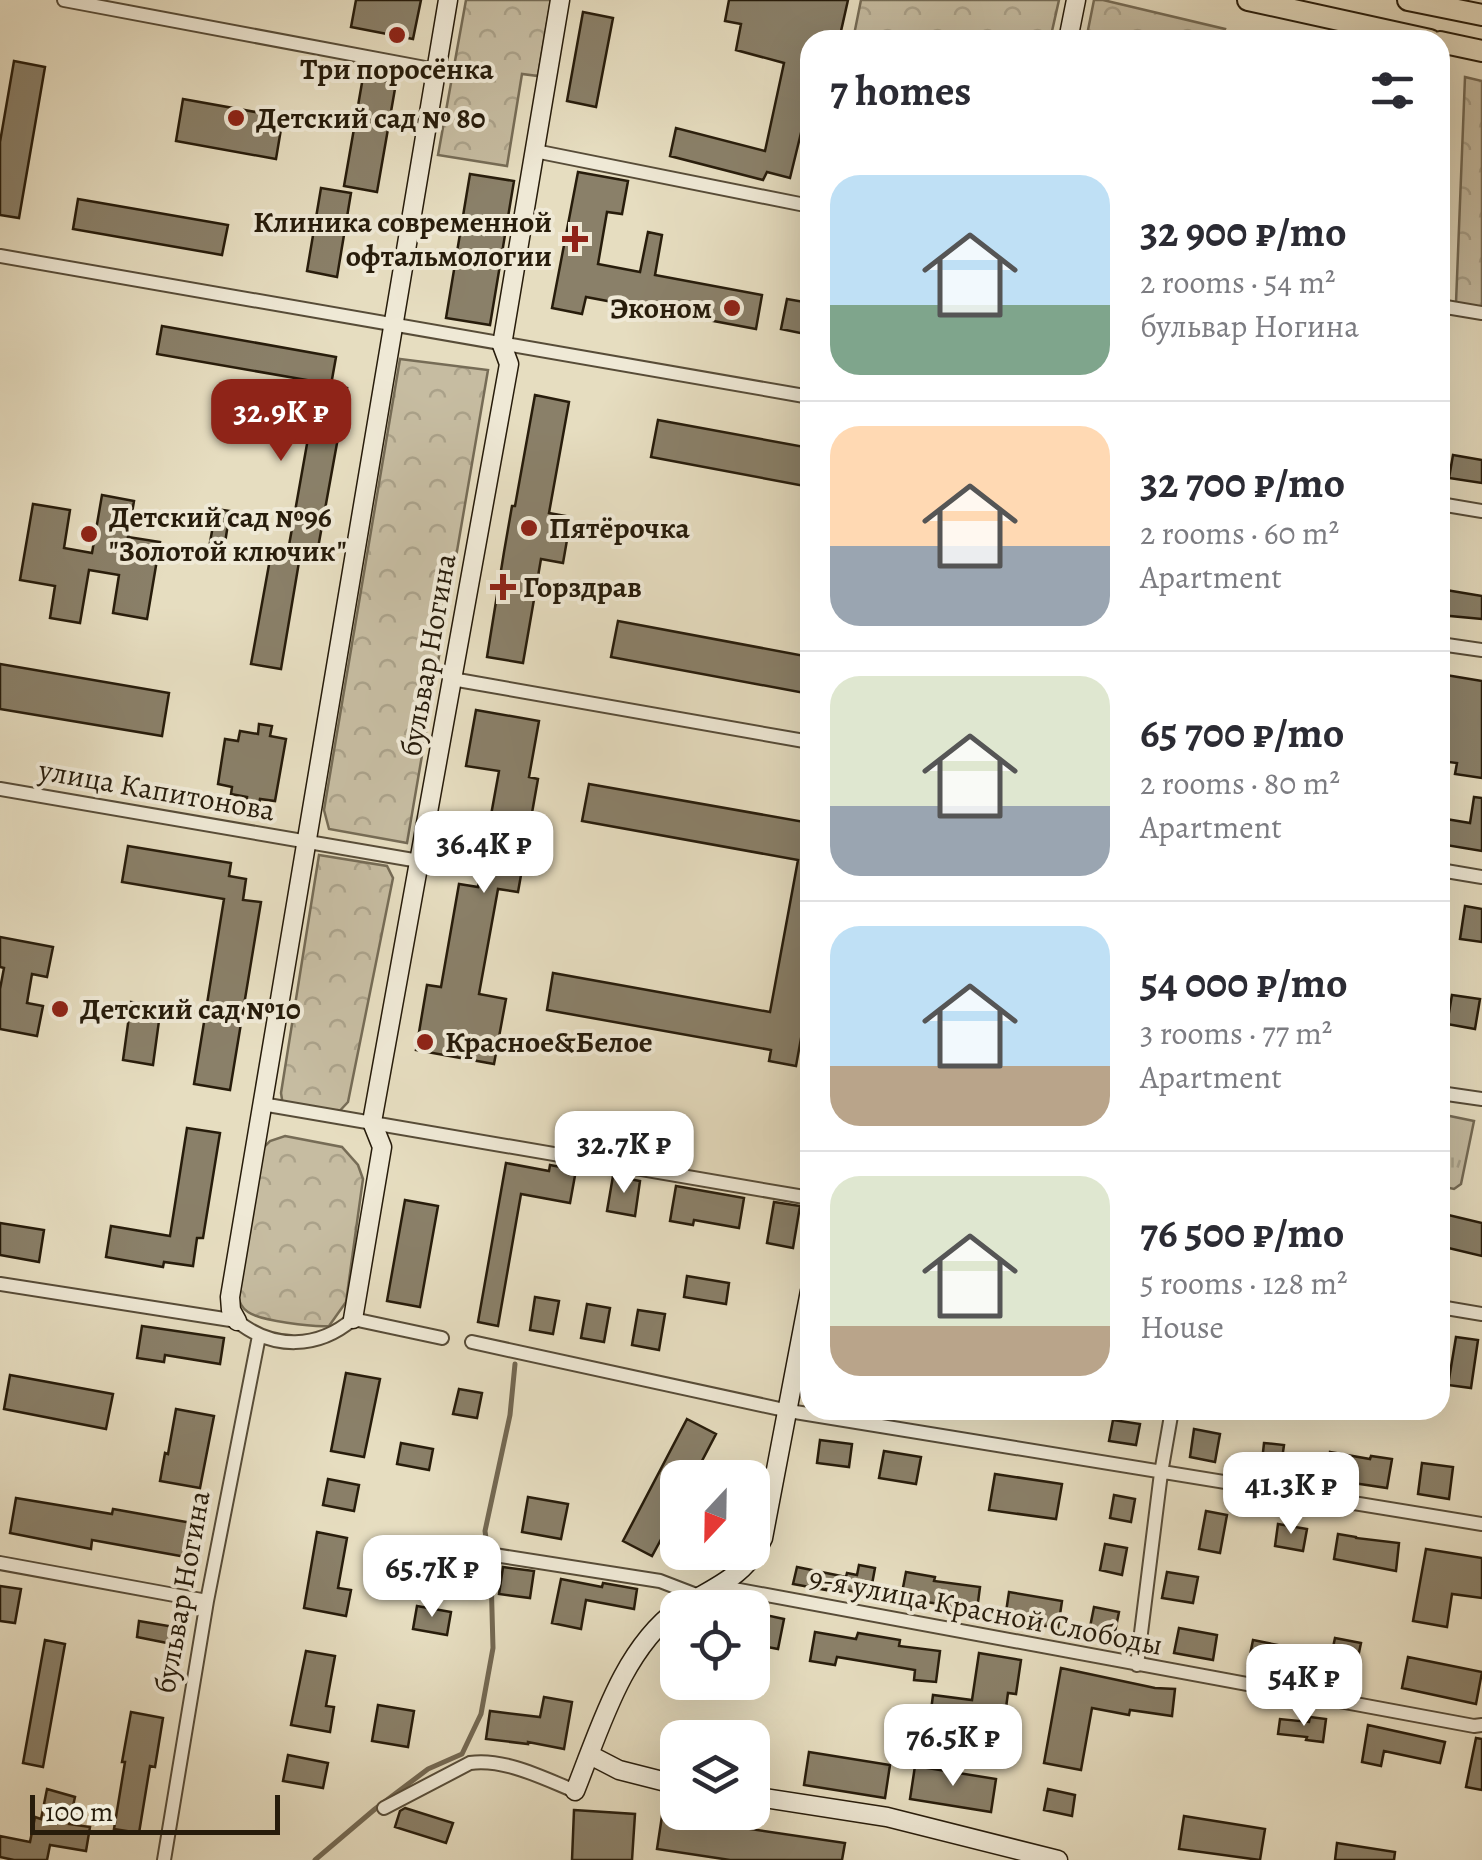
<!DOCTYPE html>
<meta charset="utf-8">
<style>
body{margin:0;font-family:Alegreya,serif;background:#f2f2f3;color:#2b2b33;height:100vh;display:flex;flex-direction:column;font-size:38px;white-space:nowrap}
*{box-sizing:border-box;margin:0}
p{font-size:32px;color:#7c7c81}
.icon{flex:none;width:55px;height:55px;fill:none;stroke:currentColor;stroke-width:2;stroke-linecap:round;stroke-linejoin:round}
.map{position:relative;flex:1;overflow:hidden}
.side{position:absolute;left:800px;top:30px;width:650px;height:1390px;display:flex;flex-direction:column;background:#fff;border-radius:30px;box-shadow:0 10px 40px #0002}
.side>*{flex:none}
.needle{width:65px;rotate:202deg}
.buttons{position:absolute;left:660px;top:1460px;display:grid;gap:20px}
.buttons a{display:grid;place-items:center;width:110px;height:110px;border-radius:20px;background:#fff;box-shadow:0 10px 40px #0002;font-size:50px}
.scale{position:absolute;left:30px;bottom:25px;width:250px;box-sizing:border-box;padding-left:10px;border:5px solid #271c0b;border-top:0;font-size:28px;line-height:35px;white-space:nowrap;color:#271c0b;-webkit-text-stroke:8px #efe9d6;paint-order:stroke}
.price{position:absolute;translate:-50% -85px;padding:0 22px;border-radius:20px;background:#fff;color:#222;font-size:32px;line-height:65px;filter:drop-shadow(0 2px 5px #0008)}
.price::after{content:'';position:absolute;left:50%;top:60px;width:30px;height:22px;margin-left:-15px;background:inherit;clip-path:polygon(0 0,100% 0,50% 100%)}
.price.selected{background:#8f2418;color:#fff}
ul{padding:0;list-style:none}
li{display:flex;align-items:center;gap:30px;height:250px;padding:0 30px}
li+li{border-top:2px solid #e1e1e2}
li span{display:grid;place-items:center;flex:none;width:280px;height:200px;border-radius:30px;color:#555}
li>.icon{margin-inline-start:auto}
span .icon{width:120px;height:120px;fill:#fffc;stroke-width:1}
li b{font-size:42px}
h2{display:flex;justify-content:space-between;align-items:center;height:120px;padding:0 30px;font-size:42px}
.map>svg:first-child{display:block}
.grass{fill:url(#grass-tufts);stroke:#766c56;stroke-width:2.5}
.forest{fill:url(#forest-crowns);stroke:#766c56;stroke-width:2.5}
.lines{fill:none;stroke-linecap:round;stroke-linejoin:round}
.stream{stroke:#736852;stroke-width:5}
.building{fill:#8a8069;stroke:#271c0b;stroke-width:2.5}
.street-casing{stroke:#574c38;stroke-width:16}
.secondary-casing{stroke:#271c0b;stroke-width:21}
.primary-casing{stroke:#271c0b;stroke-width:24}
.street{stroke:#efe9d6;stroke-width:12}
.secondary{stroke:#efe9d6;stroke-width:18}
.primary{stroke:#e6ddc0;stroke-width:20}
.poi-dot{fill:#8f2418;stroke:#efe9d6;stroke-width:4}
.labels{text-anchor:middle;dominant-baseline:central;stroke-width:8;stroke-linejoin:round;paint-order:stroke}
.poi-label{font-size:30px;font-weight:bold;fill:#271c0b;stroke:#efe9d6;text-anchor:start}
.street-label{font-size:30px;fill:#271c0b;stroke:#efe9d6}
</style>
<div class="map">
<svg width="1482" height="1860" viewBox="0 0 1482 1860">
<defs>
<pattern id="grass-tufts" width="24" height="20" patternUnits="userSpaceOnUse" patternTransform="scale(2.5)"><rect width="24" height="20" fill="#c6bca1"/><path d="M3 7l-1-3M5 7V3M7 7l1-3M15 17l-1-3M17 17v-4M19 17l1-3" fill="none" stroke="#aaa189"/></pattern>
<pattern id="forest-crowns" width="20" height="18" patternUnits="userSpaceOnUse" patternTransform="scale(2.5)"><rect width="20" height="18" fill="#c6bca1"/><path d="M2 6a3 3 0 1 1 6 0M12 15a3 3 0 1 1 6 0" fill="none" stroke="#aaa189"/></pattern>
</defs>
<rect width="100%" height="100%" fill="#e6ddc0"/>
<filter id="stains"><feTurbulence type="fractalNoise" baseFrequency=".002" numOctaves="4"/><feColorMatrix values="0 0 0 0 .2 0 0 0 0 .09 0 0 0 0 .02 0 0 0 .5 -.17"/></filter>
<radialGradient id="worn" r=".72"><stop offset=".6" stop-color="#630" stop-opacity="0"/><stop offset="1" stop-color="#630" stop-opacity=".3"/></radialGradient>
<!-- grass -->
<path class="grass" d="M1440,1114L1474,1121L1461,1184L1454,1189L1440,1186Z"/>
<!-- forest -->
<path class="forest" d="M466,0H551L538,76L522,74L507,166L438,155Z
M861,0H1059L1050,40H853Z
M1094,0H1103L1225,29L1221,40H1086Z
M1465,77L1482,81V307L1456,303Z
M400,359L488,370L407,843L329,829L324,810Z
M319,855L387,866L393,878L348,1102L334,1117L283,1106L281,1093Z
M285,1136L342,1147L358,1165L363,1179L346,1302L329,1326C312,1327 261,1321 248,1312C240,1307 239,1299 236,1291L264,1147L270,1141Z"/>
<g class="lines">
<!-- stream -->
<path class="stream" d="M315,1860L375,1809L428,1769L462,1754L481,1714L493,1648L491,1574L485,1531L510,1415L515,1364"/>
</g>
<!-- building -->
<path class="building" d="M356,0H421L413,39L351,27Z
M729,0H848L839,40H810V96L790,178L767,172L763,180L670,156L676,128L765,151L784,63L736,50L741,24L725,21Z
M583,12L613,18L596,107L567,101Z
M14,61L45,67L19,218L0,215V142Z
M363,77L396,83L377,192L344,186Z
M183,99L283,117L276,159L176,141Z
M578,172L628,181L622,214L607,212L598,264L640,272L648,232L662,235L655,275L762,295L756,329L586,297L582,314L552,308Z
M470,174L514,181L490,325L446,318Z
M321,188L351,193L337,277L307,271Z
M78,199L228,225L222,255L73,229Z
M787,299L810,303V335L781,329Z
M162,326L336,357L331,385L347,388L316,559L300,556L281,669L251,664L272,548L288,551L318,382L157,354Z
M535,395L569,402L549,513L571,517L563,563L541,559L523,663L487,657L504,552L512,506H515Z
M658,420L810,448V487L651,457Z
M1453,455L1482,460V483L1449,478Z
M102,495L134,501L128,537L160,542L147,619L113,613L119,575L89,570L80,623L50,618L55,586L20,580L33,504L70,510L64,548L92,553Z
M216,509L230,511L222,562L207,559Z
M1440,589L1482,596V619L1440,615Z
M618,621L810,657V694L611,657Z
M0,664L169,693L162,736L0,709Z
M1440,674L1482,681V778L1455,774L1457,763L1440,761Z
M476,710L539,721L529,777L538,779L518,892L498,889L479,994L506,999L494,1064L416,1050L427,985L441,987L459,884L478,887L499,771L466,766Z
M259,724L272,726L270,736L286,739L275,801L260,799L258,809L245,807L247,797L231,794L232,787L218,784L225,739L238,741L240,731L258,734Z
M589,784L810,823V989L796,1066L769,1061L771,1050L547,1010L553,973L770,1012L798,860L582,821Z
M1474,797L1482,798V851L1440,844V818L1470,823Z
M128,846L231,863L229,876L246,879L243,900L261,902L230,1090L194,1084L224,899L122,882Z
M1465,906L1482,909V942L1460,939Z
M0,937L53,947L47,977L32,974L27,1003L43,1006L37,1036L0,1029V989L4,968L0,967Z
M1452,995L1480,999L1475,1029L1447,1024Z
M131,1002L161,1006L153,1065L123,1060Z
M187,1128L220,1133L203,1238H197L193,1266L164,1262L163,1267L106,1257L111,1226L170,1236Z
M506,1163L549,1171L550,1165L576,1170L570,1203L521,1194L498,1326L478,1322Z
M613,1176L640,1181L635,1216L607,1211Z
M676,1186L744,1198L739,1228L694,1220L693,1225L670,1221Z
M405,1200L438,1206L420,1307L387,1301Z
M774,1202L800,1206L793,1248L767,1243Z
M1440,1213L1482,1223V1256L1440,1246Z
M0,1223L44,1230L39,1262L0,1255Z
M687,1276L729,1283L726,1304L684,1297Z
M535,1297L559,1301L553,1334L530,1330Z
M587,1304L610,1308L604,1342L581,1338Z
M638,1310L665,1314L659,1350L632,1345Z
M142,1326L224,1338L220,1364L165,1355L164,1362L137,1358Z
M1456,1337L1478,1340L1471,1388L1448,1385Z
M346,1373L380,1379L364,1457L331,1451Z
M10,1375L113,1394L106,1429L4,1409Z
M459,1389L482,1393L477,1418L453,1414Z
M176,1409L214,1416L200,1488L160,1481L165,1453L168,1454Z
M687,1419L716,1434L693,1478H678V1508L652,1556L623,1541Z
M1113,1420L1140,1424L1136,1445L1109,1441Z
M1194,1429L1220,1434L1215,1462L1190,1457Z
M820,1440L852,1444L849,1467L817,1463Z
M401,1443L433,1449L429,1470L397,1464Z
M1264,1443L1284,1445L1280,1473L1261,1471Z
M884,1451L921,1457L916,1484L879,1478Z
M1330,1452L1370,1459L1371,1456L1392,1459L1387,1488L1326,1479Z
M1422,1463L1453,1467L1449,1499L1418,1494Z
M995,1474L1062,1484L1056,1519L989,1510Z
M328,1479L359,1485L354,1511L323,1505Z
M1114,1495L1135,1499L1131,1522L1110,1518Z
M528,1497L568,1504L561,1539L522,1532Z
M16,1498L112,1514L113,1509L192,1523L186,1557L92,1540L91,1549L10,1533Z
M1206,1511L1227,1515L1220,1553L1199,1549Z
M1278,1524L1307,1529L1303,1551L1275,1546Z
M317,1532L347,1538L338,1588L351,1590L346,1616L304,1608Z
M1338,1534L1356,1537V1538L1399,1543L1396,1571L1334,1559Z
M1105,1544L1127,1548L1122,1575L1100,1570Z
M1426,1549L1482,1558V1598L1452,1594L1447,1627L1413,1621Z
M424,1553L453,1559L449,1580L420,1575Z
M859,1565L875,1568L870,1595L827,1586L826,1590L793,1584L797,1567L846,1577L847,1573L857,1575Z
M503,1567L534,1571L530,1598L499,1594Z
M906,1572L935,1577L934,1581L980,1587L977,1610L901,1598Z
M1167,1572L1198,1577L1193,1603L1162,1598Z
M561,1579L602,1587L603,1583L637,1589L634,1609L586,1600L581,1629L552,1623Z
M0,1586L21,1589L15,1623L0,1621Z
M1009,1592L1062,1601L1058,1628L1005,1619Z
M417,1606L451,1612L447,1635L413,1629Z
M1094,1607L1119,1612L1113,1642L1088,1637Z
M752,1612L784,1619L778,1649L752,1644Z
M139,1621L180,1628L177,1645L137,1637Z
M1179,1628L1217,1635L1213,1660L1174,1653Z
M815,1632L856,1639L858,1633L900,1640L899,1646L940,1651L936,1682L914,1680L915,1670L837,1657L835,1665L810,1661Z
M1335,1638L1361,1643L1352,1686L1326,1680Z
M45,1640L65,1644L43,1767L23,1763Z
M1253,1640L1298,1649L1293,1674L1248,1665Z
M306,1651L335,1656L326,1706L334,1707L330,1732L291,1725Z
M979,1653L1021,1660L1016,1694L1008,1693L1001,1744L973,1739L974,1732L929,1726L933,1695L972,1700Z
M1408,1657L1482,1672L1476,1704L1402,1688Z
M1061,1668L1155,1688L1175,1689L1172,1716L1130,1710L1129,1715L1092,1708L1081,1770L1044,1763Z
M544,1697L572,1702L564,1749L528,1742V1744L486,1739L490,1711L540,1717Z
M378,1705L414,1711L408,1747L372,1741Z
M131,1712L163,1718L155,1767L150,1766L139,1833L114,1829L125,1762H122Z
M1310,1717L1326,1719L1323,1742L1306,1740L1307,1737L1278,1734L1280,1719L1309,1722Z
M1368,1725L1445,1742L1440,1763L1384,1751L1381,1766L1362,1762Z
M1476,1738L1482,1739V1790L1466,1787Z
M809,1752L890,1765L885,1798L804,1785Z
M288,1755L328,1763L323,1788L283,1781Z
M915,1766L996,1779L991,1812L910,1799Z
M47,1789L75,1797L69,1824L90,1827L86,1851L50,1845L47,1860H14L0,1857V1836L30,1842L35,1817L41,1819Z
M1048,1789L1075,1795L1072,1816L1044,1810Z
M405,1808L453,1823L446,1843L395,1827L400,1811Z
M574,1810L635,1814L632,1860H572Z
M662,1816L845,1843L842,1860H730L657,1849Z
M1184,1816L1265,1829L1260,1860L1179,1849Z
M1337,1843L1395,1852L1394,1860H1335Z"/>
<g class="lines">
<defs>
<path id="street" d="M64,0L436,70
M535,151L810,206
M0,256L810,397
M1440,306L1482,313
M1440,334L1443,306
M1440,504L1482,511
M1440,644L1482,650
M452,679L810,742
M0,789L419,861
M1440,870L1482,877
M1440,1093L1482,1099
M262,1104L810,1198
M0,1284L237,1321C273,1350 318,1349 353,1319L442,1338
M1440,1307L1482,1314
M472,1342L789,1411L1482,1524
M488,1554L660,1581L699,1596
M0,1563L207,1601
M718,1586L1474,1726L1482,1725
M1137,1665L1161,1473L1172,1410
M384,1808L470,1763C504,1758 543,1778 575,1791
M164,1860L207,1601L259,1336"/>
<path id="secondary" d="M1068,40L1076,0
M353,1319L382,1147L372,1122L509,364L502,345L560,0
M237,1321L231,1310L230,1297L448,0
M680,1608C714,1587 746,1577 763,1538L810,1291
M590,1755L619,1770L678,1785
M575,1791C600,1729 622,1650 678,1609
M752,1796L887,1817L1058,1860"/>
<path id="primary" d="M1248,0L1430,40
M1408,0L1482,15
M1440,42L1482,51"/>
</defs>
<!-- street casing -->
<use href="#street" class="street-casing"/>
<!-- secondary casing -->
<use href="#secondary" class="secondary-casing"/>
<!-- primary casing -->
<use href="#primary" class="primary-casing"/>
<!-- street -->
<use href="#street" class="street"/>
<!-- secondary -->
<use href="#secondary" class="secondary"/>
<!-- primary -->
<use href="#primary" class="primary"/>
</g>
<!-- markers -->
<g class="poi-dot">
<circle cx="397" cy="35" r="10"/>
<circle cx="236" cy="118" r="10"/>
<path d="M570 224h10v10h10v10h-10v10h-10v-10h-10v-10h10z"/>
<circle cx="732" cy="308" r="10"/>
<circle cx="529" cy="528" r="10"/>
<circle cx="89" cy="534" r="10"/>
<path d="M498 572h10v10h10v10h-10v10h-10v-10h-10v-10h10z"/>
<circle cx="60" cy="1009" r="10"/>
<circle cx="425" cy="1042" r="10"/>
</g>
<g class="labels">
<!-- poi labels -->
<g class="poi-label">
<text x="397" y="69" text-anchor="middle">Три поросёнка</text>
<text x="256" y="118">Детский сад № 80</text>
<text x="552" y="222" text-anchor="end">Клиника современной<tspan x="552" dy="34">офтальмологии</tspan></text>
<text x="712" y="308" text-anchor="end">Эконом</text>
<text x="109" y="517">Детский сад №96<tspan x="109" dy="34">"Золотой ключик"</tspan></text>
<text x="549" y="528">Пятёрочка</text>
<text x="523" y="587">Горздрав</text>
<text x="80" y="1009">Детский сад №10</text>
<text x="445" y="1042">Красное&amp;Белое</text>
</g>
<!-- street labels -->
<g class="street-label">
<text transform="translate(428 655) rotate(-80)">бульвар Ногина</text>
<text transform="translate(157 790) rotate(10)">улица Капитонова</text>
<text transform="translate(182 1592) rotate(-80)">бульвар Ногина</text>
<text transform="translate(986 1611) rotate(11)">9-я улица Красной Слободы</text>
</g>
</g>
<rect width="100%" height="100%" filter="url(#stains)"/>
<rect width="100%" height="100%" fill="url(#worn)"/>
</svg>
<div class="buttons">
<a><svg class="needle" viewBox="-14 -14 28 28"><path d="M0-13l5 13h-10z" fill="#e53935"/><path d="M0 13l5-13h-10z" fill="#7c7c81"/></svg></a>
<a><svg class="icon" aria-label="locate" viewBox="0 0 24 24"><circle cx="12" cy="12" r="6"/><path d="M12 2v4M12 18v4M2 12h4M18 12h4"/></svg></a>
<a><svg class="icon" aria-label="layers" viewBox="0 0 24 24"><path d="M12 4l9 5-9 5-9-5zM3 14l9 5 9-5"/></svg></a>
</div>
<div class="scale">100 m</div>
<b class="price selected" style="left:281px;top:464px">32.9K ₽</b>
<b class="price" style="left:484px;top:896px">36.4K ₽</b>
<b class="price" style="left:624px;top:1196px">32.7K ₽</b>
<b class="price" style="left:1291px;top:1537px">41.3K ₽</b>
<b class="price" style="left:432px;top:1620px">65.7K ₽</b>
<b class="price" style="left:1304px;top:1729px">54K ₽</b>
<b class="price" style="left:953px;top:1789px">76.5K ₽</b>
<section class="side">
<h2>7 homes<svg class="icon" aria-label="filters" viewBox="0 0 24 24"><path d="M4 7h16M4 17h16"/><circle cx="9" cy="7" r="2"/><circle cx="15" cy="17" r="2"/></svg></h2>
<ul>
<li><span style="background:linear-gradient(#bfe0f5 65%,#7fa58c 0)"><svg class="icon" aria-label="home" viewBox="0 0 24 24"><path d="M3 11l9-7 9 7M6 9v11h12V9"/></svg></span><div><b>32 900 ₽/mo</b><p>2 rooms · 54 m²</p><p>бульвар Ногина</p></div></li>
<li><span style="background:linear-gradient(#ffd9b3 60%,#9aa5b1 0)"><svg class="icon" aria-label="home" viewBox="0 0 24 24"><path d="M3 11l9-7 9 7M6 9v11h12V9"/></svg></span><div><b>32 700 ₽/mo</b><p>2 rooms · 60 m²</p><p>Apartment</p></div></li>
<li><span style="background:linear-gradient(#dfe7d0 65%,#9aa5b1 0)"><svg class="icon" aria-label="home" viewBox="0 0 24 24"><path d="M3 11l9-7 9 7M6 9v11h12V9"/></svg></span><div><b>65 700 ₽/mo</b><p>2 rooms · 80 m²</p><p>Apartment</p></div></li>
<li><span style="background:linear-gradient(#bfe0f5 70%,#b9a48a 0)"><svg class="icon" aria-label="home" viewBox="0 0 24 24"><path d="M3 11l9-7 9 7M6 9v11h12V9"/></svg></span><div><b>54 000 ₽/mo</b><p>3 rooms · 77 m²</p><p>Apartment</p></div></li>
<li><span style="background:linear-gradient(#dfe7d0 75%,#b9a48a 0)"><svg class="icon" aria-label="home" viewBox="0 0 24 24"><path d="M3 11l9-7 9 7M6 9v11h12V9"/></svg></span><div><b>76 500 ₽/mo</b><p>5 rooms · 128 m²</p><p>House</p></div></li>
</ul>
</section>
</div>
